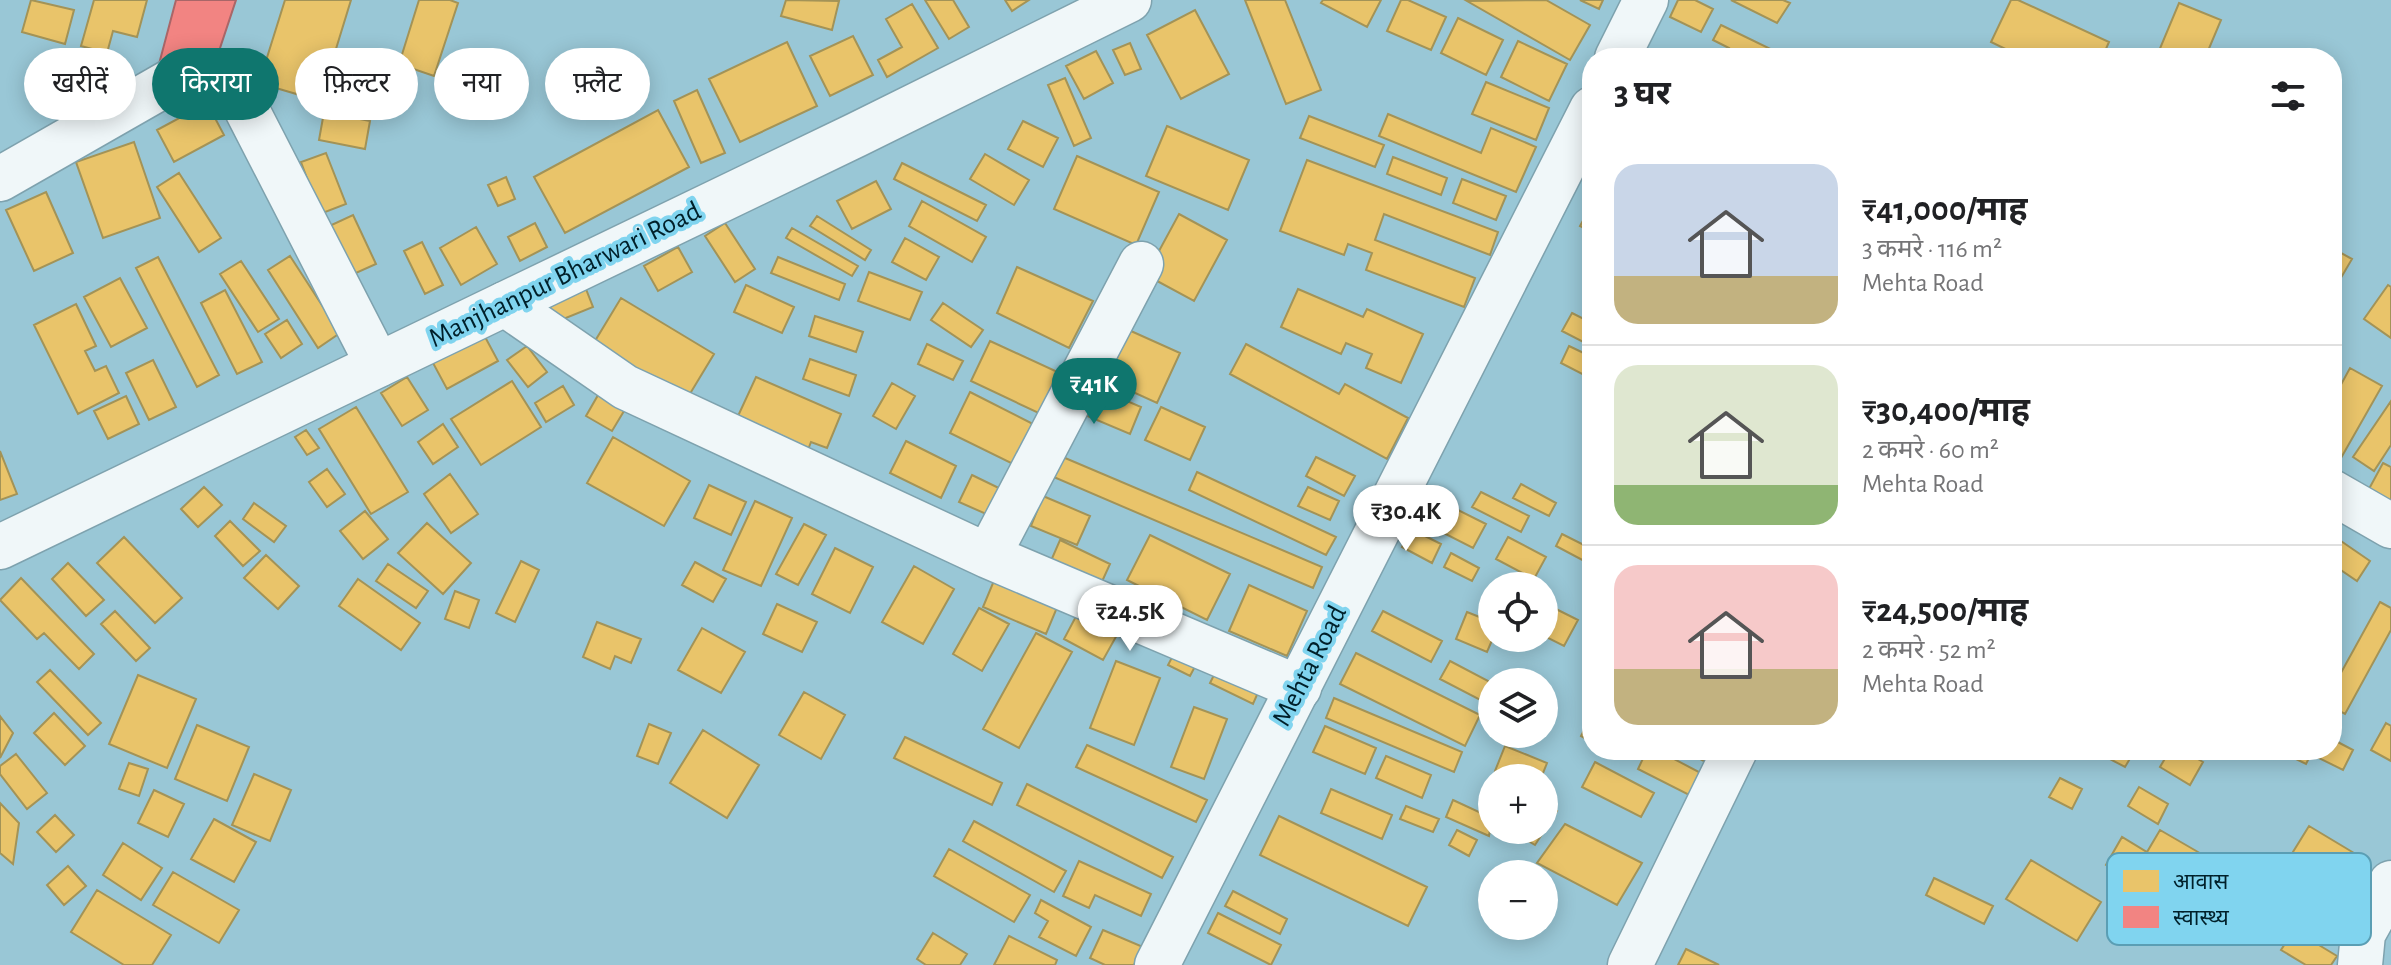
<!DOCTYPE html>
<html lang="hi">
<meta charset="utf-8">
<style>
body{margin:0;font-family:"Alegreya Sans","Noto Sans Devanagari",sans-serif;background:#f6f6f6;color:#202124;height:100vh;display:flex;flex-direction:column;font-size:30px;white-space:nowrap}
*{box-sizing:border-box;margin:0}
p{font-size:26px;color:#757577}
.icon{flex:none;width:44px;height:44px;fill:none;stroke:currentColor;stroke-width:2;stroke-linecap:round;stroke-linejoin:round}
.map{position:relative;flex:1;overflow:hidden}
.side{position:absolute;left:1582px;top:48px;width:760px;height:712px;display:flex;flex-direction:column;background:#fff;border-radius:32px;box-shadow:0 4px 20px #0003}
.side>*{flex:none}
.hud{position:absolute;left:24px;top:48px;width:760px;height:72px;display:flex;gap:16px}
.fabs{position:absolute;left:1478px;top:572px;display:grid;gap:16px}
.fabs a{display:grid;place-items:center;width:80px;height:80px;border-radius:50%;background:#fff;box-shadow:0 4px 20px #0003;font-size:40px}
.price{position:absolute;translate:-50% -68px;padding:0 18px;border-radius:28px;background:#fff;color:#222;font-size:26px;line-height:52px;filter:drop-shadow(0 2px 4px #0008)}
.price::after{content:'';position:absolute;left:50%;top:48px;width:24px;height:18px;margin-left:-12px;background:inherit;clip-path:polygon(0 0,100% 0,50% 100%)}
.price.on{background:#0f766e;color:#fff}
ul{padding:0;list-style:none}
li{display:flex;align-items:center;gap:24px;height:200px;padding:0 32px}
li+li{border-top:2px solid #e0e0e0}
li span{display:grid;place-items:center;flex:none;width:224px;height:160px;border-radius:24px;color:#555}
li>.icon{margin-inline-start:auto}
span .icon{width:96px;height:96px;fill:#fffc;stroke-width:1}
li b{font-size:34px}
h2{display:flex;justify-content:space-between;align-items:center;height:96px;padding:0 32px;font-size:34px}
.chip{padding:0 28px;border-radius:36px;background:#fff;box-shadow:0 4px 20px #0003;font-size:28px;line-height:72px}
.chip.on{background:#0f766e;color:#fff}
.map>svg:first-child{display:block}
.homes{fill:#e9c46a;stroke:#a39357;stroke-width:2}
.health{fill:#f28482;stroke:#a96668;stroke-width:2}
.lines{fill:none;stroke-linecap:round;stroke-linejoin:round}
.street-casing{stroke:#7ea2ae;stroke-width:47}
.secondary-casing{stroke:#7ea2ae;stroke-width:47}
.primary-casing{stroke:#7ea2ae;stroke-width:47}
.street{stroke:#f0f7f9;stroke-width:44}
.secondary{stroke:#f0f7f9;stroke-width:44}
.primary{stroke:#f0f7f9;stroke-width:44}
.labels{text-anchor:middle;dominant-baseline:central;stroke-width:8;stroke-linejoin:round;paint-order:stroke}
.street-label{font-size:28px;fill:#00202a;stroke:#80d4ef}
.key{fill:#80d4ef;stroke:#5a9eb4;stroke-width:2}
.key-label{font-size:22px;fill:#00202a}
</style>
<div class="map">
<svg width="2391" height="965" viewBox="0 0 2391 965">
<rect width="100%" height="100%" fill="#99c7d6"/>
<!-- homes -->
<path class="homes" d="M31,0L74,10L65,44L22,32Z
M94,0H147L137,37L113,31L107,53L81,46Z
M285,0H351L320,101L259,83Z
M419,0H450L458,3L434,76L399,64Z
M786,0L839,1L832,30L781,16Z
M925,0H953L969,27L949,39Z
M1005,0H1029L1012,11Z
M1245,0H1285L1321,90L1286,104Z
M1323,0H1381L1367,27L1321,3Z
M1401,0H1408L1446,17L1431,50L1387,31Z
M1546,0L1590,25L1570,60L1467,1Z
M1580,0H1603L1599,9Z
M1678,0H1695L1713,9L1701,32L1670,17Z
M1731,0H1783L1790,3L1777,23Z
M2011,0H2018L2109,42L2102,58H2024L1991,42Z
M2179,3L2221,20L2205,58H2156Z
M912,4L938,48L887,77L878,60L902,47L886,19Z
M1195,10L1229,74L1181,99L1147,35Z
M1458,18L1503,40L1486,75L1441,53Z
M1721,25L1789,58H1724L1729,48L1713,40Z
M853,36L873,75L830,96L810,56Z
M1518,41L1567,64L1549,101L1501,77Z
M787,42L817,106L740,142L709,79Z
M1130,43L1141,69L1125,75L1113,50Z
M1096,51L1113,83L1084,99L1066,66Z
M1065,78L1091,138L1074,146L1048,85Z
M1486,82L1549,108L1536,140L1472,114Z
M697,90L725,153L701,163L674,101Z
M207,103L224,135L174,162L157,130Z
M658,110L689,167L565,233L534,177Z
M324,112L370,121L365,149L319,140Z
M1388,114L1481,153L1491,128L1536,147L1516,192L1379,136Z
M1309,116L1384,145L1375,167L1300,138Z
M1023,121L1058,138L1043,167L1008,149Z
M1167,126L1249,160L1228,210L1146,176Z
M134,142L160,218L103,238L76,162Z
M326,153L346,204L320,214L301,162Z
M985,154L1029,180L1014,205L970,179Z
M1077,156L1159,192L1136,245L1054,209Z
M1393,157L1447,178L1441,195L1387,174Z
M1307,160L1498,232L1490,255L1384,214L1375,240L1475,278L1464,307L1366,270L1372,253L1348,244L1344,255L1280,231Z
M902,163L986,205L977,221L894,179Z
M179,173L221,238L199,252L157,187Z
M506,177L515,199L498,206L488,185Z
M1462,179L1506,196L1496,220L1453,203Z
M876,181L891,209L852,229L837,201Z
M46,192L73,253L34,271L6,210Z
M922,201L986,237L972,262L909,226Z
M1592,204V232L1580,226Z
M1179,214L1227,240L1194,301L1146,275Z
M353,215L376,264L347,277L325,228Z
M817,216L871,250L865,260L810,226Z
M535,223L547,247L520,261L508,237Z
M725,223L755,269L735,282L705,236Z
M476,227L497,264L461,285L440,248Z
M792,228L858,266L852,276L786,238Z
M905,238L939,257L926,280L892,262Z
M422,242L443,285L425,294L404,251Z
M678,247L692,272L658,291L644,266Z
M2332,248L2352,259L2332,293Z
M290,256L340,333L318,348L268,270Z
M158,257L219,375L197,387L136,268Z
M778,257L845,284L839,300L771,273Z
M241,261L279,319L258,332L220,274Z
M1017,267L1093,301L1069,348L997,313Z
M869,272L922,292L910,320L858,301Z
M120,278L147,328L111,347L84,297Z
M582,279L593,307L556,322L545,294Z
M746,285L794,307L782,333L734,312Z
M2388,285L2391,287V338L2364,319Z
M1298,289L1363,317L1367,309L1423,334L1401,383L1366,368L1372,354L1346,343L1341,354L1281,327Z
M225,290L262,362L237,374L201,303Z
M621,298L714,354L685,402L592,346Z
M943,303L983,330L971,347L931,320Z
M76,304L96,346L85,351L95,371L106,366L119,393L78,414L34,325Z
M1572,313L1592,323L1591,346L1562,331Z
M815,316L863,332L856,352L809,336Z
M287,320L302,344L281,358L265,334Z
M1122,327L1180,353L1157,403L1100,377Z
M484,335L498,361L447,389L433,363Z
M990,341L1064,375L1045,416L971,381Z
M927,344L963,361L953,380L918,364Z
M1246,344L1339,394L1345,384L1408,418L1387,459L1230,374Z
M527,346L547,372L528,387L507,360Z
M1569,346L1592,357V370L1588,377L1561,363Z
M810,359L856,375L849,396L803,379Z
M153,360L176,407L149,420L126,373Z
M2350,368L2382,386L2333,472L2332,401Z
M407,377L428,410L402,426L381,393Z
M756,377L841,414L827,448L811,442L804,460L732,429Z
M512,381L541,427L481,465L451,419Z
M892,383L915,396L896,429L873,416Z
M563,386L574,405L546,422L535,403Z
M1097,388L1141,407L1130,434L1085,415Z
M601,390L627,406L612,431L586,416Z
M970,392L1033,424L1013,464L950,433Z
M126,396L139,424L108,439L94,411Z
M2391,401V445L2374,471L2353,457Z
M356,407L408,492L371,514L319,429Z
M1161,407L1205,427L1190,460L1145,440Z
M443,424L458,447L433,464L418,442Z
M306,430L319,448L307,455L295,437Z
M613,437L690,481L664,526L587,483Z
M906,441L956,466L941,498L890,473Z
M0,451L17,494L0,500Z
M1058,455L1322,567L1313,588L1049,475Z
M1316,457L1355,476L1344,496L1306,476Z
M2383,463L2391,467V511L2363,500Z
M327,469L345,494L327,507L309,482Z
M1197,472L1336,537L1326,555L1189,490Z
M450,474L478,514L451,533L424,494Z
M972,475L1005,491L993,517L959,502Z
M1521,484L1556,503L1549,516L1513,498Z
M709,485L746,502L731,535L694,518Z
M204,487L222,505L198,527L181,509Z
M1308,487L1339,501L1330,520L1298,506Z
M1481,492L1529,516L1521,532L1472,507Z
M1043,496L1090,516L1077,545L1031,526Z
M1434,498L1486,524L1473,548L1422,522Z
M755,501L792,518L761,586L723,570Z
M254,503L286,526L274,542L243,519Z
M365,511L388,539L363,559L340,531Z
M230,521L260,551L243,566L215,536Z
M427,523L471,563L443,594L398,553Z
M804,524L826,535L798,585L776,574Z
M1411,529L1441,544L1432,563L1402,547Z
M1562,534L1592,549L1588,563L1556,546Z
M1150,535L1230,574L1207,620L1127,580Z
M124,537L182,598L155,623L97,563Z
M1508,537L1546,557L1534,579L1496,559Z
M2338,539L2370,561L2357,581L2332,564V549Z
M1060,540L1110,564L1100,586L1050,563Z
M835,548L873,567L850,613L812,594Z
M1451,553L1479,568L1472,581L1444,567Z
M266,555L299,586L278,609L244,578Z
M521,561L539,570L515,622L496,613Z
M695,562L726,579L713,602L682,585Z
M68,563L104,600L86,616L52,579Z
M388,564L428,591L416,608L376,581Z
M914,566L954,589L923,644L882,622Z
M998,571L1061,598L1046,634L983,607Z
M21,578L94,654L79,669L44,633L37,639L0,600Z
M358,579L420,623L401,650L339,606Z
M1249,585L1307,611L1287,656L1229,631Z
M455,591L479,600L469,628L445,619Z
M2380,602L2391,608V630L2345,714L2332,707V689Z
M1544,603L1578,620L1564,646L1544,636Z
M777,604L817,622L802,652L763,634Z
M1082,605L1122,626L1103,660L1064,639Z
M979,608L1009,624L982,671L953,654Z
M115,611L150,648L136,661L101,624Z
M1383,611L1442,641L1431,662L1372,631Z
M1467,612L1492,622L1493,638L1487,652L1456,639Z
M597,622L641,639L631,663L615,656L610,669L583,657Z
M702,628L745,652L721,693L678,670Z
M1036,633L1072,652L1019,748L983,729Z
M1178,646L1200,657L1190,676L1168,665Z
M1356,653L1480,715L1465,746L1340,684Z
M1116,661L1160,678L1134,745L1090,728Z
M1450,661L1492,683V696L1488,704L1440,679Z
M1218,667L1260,688L1253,704L1210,683Z
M50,670L101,723L88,735L37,682Z
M138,675L196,699L167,768L109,744Z
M804,692L845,715L821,759L779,735Z
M1334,698L1462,752L1454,772L1326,718Z
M1194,707L1227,719L1204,779L1171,767Z
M54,713L85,746L65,765L34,733Z
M1592,715V742L1581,736Z
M0,716L13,733L0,758Z
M2386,723L2391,726V761L2371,750Z
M649,724L671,733L658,764L637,756Z
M197,725L249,747L227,801L175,779Z
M1325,726L1376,748L1365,774L1313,752Z
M703,730L759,765L727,818L670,783Z
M905,737L1002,783L992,805L894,758Z
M2332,739L2353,750L2343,770L2311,754L2306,764L2292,757L2296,750H2332Z
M1087,745L1207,800L1196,822L1076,767Z
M1505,746L1547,763L1541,778H1512L1495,771Z
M1647,750H1657L1714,780L1703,802L1638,769Z
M1683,750H1732L1721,770Z
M2093,750H2135L2125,767Z
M2170,750H2182L2203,762L2190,785L2160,767Z
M16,754L47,793L27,809L0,774V766Z
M1386,756L1431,775L1422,798L1376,778Z
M1595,762L1654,793L1641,817L1582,787Z
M129,763L148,769L139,796L119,789Z
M254,774L291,790L270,841L232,825Z
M2060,778L2082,789L2072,809L2049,797Z
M1027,784L1173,857L1162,878L1017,805Z
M2139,787L2168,804L2158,824L2128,806Z
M1331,789L1392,815L1382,839L1321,813Z
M154,790L184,804L168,837L138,823Z
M1453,800L1492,818L1489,836L1446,817Z
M1544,802L1557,811L1535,845L1510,830H1544Z
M0,803L19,823L13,864L0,853Z
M1406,806L1439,819L1433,832L1400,819Z
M55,815L74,835L56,852L37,832Z
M1279,816L1427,887L1408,926L1260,855Z
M214,819L256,842L234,882L191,859Z
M974,821L1066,871L1054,892L963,841Z
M1565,824L1642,863L1617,905L1537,863Z
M2309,826L2354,853L2334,887L2288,860Z
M1457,830L1477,840L1469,856L1449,845Z
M2160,830L2217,863L2195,901L2163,882L2156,894L2106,865L2122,837L2147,852Z
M123,843L162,868L141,900L103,875Z
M949,849L1030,895L1014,922L934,876Z
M2031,860L2101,902L2077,941L2006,899Z
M1079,861L1151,894L1141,916L1095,895L1089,908L1063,896Z
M68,866L86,886L64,905L47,885Z
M173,872L239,910L219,943L153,905Z
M1934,878L1993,906L1984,924L1926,895Z
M97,890L171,935L152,965H124L71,932Z
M1233,891L1287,919L1280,934L1225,906Z
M1041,900L1091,927L1076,956L1039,937L1048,921L1035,913Z
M1218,913L1281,945L1271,965L1208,933Z
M1103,930L1143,947L1134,965H1105L1090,958Z
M2294,930L2337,956L2331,965H2306L2281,950Z
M933,933L967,954L960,965H926L917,959Z
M1009,936L1057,960L1055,965H994Z
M1686,949L1719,965H1678Z"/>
<!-- health -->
<path class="health" d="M176,0H236L217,57L159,64Z"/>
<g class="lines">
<defs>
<path id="street" d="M0,179L182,75H229L378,365
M505,304L625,387L988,556L1299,688
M2332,492L2391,526
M988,556L1141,264
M1630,965L1735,750
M2360,965L2363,934L2391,883"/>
<path id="secondary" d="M1617,58L1646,0
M1157,965L1592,109"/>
<path id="primary" d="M0,547L856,135L1129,0"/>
</defs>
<!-- street casing -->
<use href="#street" class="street-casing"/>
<!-- secondary casing -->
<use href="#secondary" class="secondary-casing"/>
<!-- primary casing -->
<use href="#primary" class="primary-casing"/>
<!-- street -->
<use href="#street" class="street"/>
<!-- secondary -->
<use href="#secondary" class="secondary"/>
<!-- primary -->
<use href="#primary" class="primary"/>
</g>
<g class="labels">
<!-- street labels -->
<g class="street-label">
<text transform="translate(565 275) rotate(-26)">Manjhanpur Bharwari Road</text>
<text transform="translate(1310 666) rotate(-63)">Mehta Road</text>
</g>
</g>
<!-- legend -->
<rect x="2107" y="853" width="264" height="92" rx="12" class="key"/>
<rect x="2123" y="870" width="36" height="22" fill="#e9c46a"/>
<rect x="2123" y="906" width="36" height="22" fill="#f28482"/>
<g class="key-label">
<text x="2173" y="889">आवास</text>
<text x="2173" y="925">स्वास्थ्य</text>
</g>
</svg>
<div class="fabs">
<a><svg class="icon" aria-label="locate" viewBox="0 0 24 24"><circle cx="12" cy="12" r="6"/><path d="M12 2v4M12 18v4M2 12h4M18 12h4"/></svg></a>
<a><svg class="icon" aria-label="layers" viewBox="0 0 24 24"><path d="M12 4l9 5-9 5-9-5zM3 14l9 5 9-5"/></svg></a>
<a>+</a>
<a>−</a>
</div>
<b class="price on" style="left:1094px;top:426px">₹41K</b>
<b class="price" style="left:1406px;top:553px">₹30.4K</b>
<b class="price" style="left:1130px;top:653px">₹24.5K</b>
<div class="hud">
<a class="chip">खरीदें</a>
<a class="chip on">किराया</a>
<a class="chip">फ़िल्टर</a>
<a class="chip">नया</a>
<a class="chip">फ़्लैट</a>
</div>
<section class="side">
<h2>3 घर<svg class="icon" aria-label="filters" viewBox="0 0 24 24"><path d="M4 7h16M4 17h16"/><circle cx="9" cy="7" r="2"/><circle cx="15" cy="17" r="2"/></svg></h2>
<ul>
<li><span style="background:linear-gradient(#c9d6e8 70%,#c2b280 0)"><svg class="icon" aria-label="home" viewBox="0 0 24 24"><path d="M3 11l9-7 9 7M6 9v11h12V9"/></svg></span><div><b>₹41,000/माह</b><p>3 कमरे · 116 m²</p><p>Mehta Road</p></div></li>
<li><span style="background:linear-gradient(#dfe7d0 75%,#8fb573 0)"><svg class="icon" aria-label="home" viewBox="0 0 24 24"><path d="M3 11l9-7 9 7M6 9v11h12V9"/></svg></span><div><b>₹30,400/माह</b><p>2 कमरे · 60 m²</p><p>Mehta Road</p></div></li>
<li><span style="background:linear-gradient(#f6c9c9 65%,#c2b280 0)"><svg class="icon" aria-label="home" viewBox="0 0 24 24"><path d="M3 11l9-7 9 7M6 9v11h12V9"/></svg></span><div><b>₹24,500/माह</b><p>2 कमरे · 52 m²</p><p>Mehta Road</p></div></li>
</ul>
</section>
</div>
